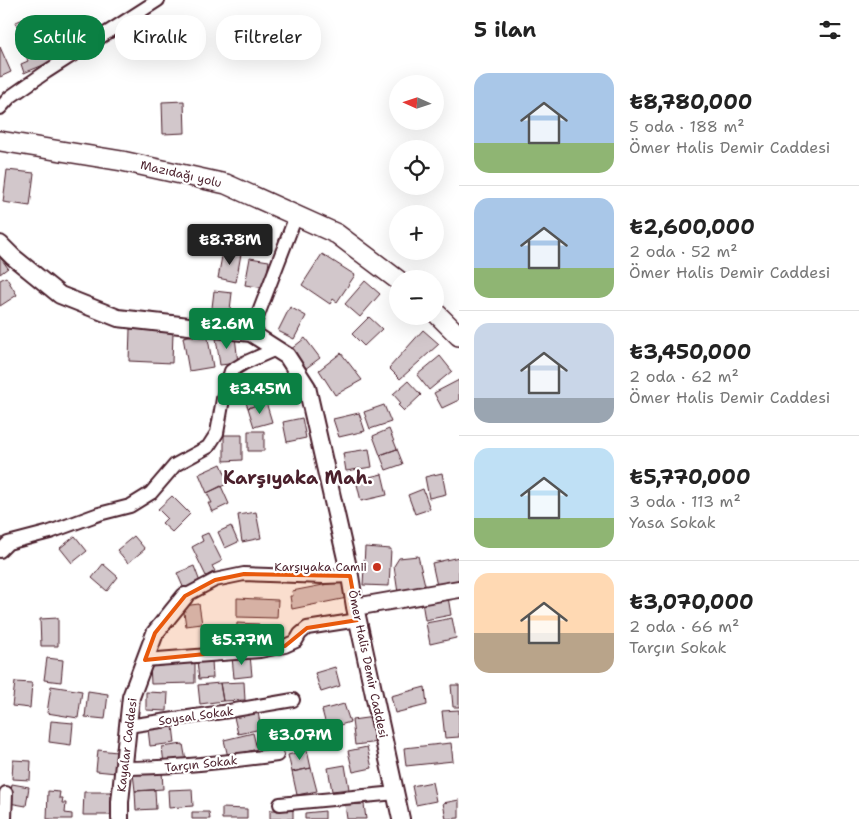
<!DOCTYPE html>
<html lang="tr">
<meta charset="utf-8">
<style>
body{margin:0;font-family:"Shantell Sans",sans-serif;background:#f6f6f6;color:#222;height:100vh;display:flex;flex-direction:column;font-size:19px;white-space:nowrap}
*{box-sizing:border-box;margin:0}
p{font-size:16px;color:#767676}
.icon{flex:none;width:28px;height:28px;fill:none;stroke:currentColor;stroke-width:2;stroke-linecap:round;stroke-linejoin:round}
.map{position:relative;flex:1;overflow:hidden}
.details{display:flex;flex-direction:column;background:#fff;width:400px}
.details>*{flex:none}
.guide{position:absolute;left:15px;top:15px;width:369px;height:45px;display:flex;gap:10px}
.needle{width:32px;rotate:273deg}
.tools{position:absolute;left:389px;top:75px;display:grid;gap:10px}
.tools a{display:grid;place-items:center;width:55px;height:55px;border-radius:50%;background:#fff;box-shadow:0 5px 20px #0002;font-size:25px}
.price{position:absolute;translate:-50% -42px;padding:0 11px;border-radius:5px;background:#0b8043;color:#fff;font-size:16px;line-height:32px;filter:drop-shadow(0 1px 2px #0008)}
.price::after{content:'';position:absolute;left:50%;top:30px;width:15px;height:11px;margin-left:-8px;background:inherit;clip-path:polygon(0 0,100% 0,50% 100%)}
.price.current{background:#222;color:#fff}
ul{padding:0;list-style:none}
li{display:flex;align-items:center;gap:15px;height:125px;padding:0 15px}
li+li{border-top:1px solid #e0e0e0}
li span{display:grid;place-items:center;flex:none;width:140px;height:100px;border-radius:15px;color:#555}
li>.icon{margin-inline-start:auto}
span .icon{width:60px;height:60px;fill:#fffc;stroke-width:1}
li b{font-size:21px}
h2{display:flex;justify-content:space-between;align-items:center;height:60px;padding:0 15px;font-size:21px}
.pill{padding:0 18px;border-radius:20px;background:#fff;box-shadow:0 5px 20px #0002;font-size:18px;line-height:45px}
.pill.current{background:#0b8043;color:#fff}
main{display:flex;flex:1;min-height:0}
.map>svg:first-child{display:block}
.building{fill:#d2c7cb;stroke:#4a1f2b}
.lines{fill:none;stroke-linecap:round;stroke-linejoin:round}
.minor-casing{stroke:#4a1f2b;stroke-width:16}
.tertiary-casing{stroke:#4a1f2b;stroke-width:20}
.secondary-casing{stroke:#4a1f2b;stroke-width:22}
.minor{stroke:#fff;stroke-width:12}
.tertiary{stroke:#fff;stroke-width:16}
.secondary{stroke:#fff;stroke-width:19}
.marked{fill:#e8590c;fill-opacity:0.2;stroke:#e8590c;stroke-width:4;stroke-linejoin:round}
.poi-dot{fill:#c8321e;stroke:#fff;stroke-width:2}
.labels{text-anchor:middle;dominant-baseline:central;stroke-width:4.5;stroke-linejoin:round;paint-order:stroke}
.street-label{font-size:12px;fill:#4a1f2b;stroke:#fff}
.poi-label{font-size:12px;fill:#4a1f2b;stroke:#fff;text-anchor:end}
.district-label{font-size:18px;font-weight:bold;fill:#4a1f2b;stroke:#fff}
</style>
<main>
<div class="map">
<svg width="459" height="819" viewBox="0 0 459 819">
<rect width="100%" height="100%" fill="#fff"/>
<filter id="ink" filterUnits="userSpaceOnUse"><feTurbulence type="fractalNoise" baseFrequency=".02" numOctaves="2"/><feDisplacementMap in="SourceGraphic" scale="10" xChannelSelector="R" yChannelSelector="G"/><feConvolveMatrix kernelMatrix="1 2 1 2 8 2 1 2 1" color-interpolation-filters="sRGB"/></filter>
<g filter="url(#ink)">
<!-- building -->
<path class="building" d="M33,15L53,61L24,73L21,64L28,61L16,32L19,30L16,22Z
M0,47L11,72L0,77Z
M184,101L185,133L163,134L162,102Z
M7,170L34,173L30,206L3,202Z
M223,251L241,254L236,282L218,278Z
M322,254L355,275L337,302L333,299L330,304L302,285Z
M0,257L8,268L0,274Z
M250,258L269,261L265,288L245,285Z
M6,277L17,295L0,306V280Z
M365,281L380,294L360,317L345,304Z
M214,291L232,293L229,318L211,316Z
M290,307L306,316L294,339L278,331Z
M369,317L382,329L364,346L352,334Z
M130,329L173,331L172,363L129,361Z
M423,330L439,344L400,379L389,368Z
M207,333L213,367L189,371L183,337Z
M235,336L238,363L220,365L216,338Z
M305,338L320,358L305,369L290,350Z
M341,353L362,380L335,395L319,370Z
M440,356L452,371L429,390L417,375Z
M287,374L298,390L275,398L268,380Z
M459,380V400L442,408L434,393Z
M408,381L421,395L404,411L398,405L401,403L393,394Z
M259,383L266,402L248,408L241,390Z
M266,402L272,422L254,427L248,408Z
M384,405L391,422L370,429L364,412Z
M359,413L365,431L339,437L333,419Z
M302,418L306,438L287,442L283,422Z
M389,429L397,449L380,455L373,436Z
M248,431H264V451H248Z
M224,435H242V460L224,461Z
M369,449L372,467L346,471L343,453Z
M397,449L403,464L386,470L380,455Z
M221,464L229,483L207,493L199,474Z
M442,473L446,494L429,498L425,477Z
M382,474L387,495L361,501L356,480Z
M221,486L229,504L212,512L208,503H212L207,493Z
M423,489L430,509L415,514L408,495Z
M172,496L190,514L172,532L162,523L167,518L158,509Z
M256,512L261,538L242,542L238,515Z
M231,526L238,542L225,548L218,532Z
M208,533L222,561L212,566L215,571L206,576L192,547L203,541L201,536Z
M75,536L87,551L72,563L60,548Z
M134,536L145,549L128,563L117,550Z
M365,547L391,549L389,586L363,585Z
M418,556L426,589L398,593L394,566L399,558Z
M459,557V583L437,586L432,563Z
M103,564L118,577L107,591L92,578Z
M194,566L200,582L184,589L177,573Z
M344,581L347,598L292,609L290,596H293L292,591Z
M448,597L451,615L425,620L422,602Z
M237,598L278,600L277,618L237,617Z
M199,604L202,624L186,626L183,606Z
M58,618V646H41L40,619Z
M452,618L456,638L430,644L426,623Z
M237,623L259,624L258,645L236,644Z
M250,655L252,676L234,678L232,657Z
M47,658L63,660L61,682L44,680Z
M212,660L213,678L199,679L197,661Z
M195,661V683L151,684L150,663Z
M335,667L340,686L321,692L315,673Z
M15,682L32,683L30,708L12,706Z
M244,682L245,700L223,701L220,683Z
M220,683L223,701L200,704L198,685Z
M451,685H459V707H453Z
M51,686L82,691L78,718L47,713Z
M425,687L427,705L395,713L391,696Z
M88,691L108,694L105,719L85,717Z
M146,692L168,693L167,711L146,710Z
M344,704L350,722L327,729L322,710Z
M459,710V737L445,738L442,711Z
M258,712L261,729L238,734L234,717Z
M374,717L378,742L355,745L352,720Z
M51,721L73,723L71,745L49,742Z
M173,726L175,743L150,746L148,729Z
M302,726L306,745L286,749L283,730Z
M253,733L257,749L228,757L224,740Z
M451,743L453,761L406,766L404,748Z
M183,744L186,761L164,764L162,747Z
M367,747L372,768L353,772L348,751Z
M98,750L117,752L116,773L96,771Z
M307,750L311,768L292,772L288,755Z
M13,760L31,761L30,780L12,779Z
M345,765L349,789L332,791L328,768Z
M311,768L317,791L297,795L292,772Z
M162,771L163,789L135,791L133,773Z
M432,782L436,801L416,805L412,786Z
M12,784L29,787L26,806L9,803Z
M192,789L193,806L169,808L168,790Z
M155,790L156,809L136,810L135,791Z
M48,791L60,792L59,798H63L62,803H66L65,813L72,814V819H47Z
M84,792H111V815H83Z
M459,800V818L446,819L443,803Z
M364,804L366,819H347L345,805Z
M222,808L247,809V819H222Z
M270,810H293V819H270Z
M325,811V819H305V813Z
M192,812H209L210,819H192Z"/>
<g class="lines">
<defs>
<path id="minor" d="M0,108L10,97L46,72L158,0
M251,333L296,216
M0,551L8,543L50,532L99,514L130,506L151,493L175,465L208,447L217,433L223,399L231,371L244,363L276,349
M185,596L215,580L244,574L324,577L350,576
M145,660L260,651L285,646L296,641L300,634L307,628L358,620
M128,726L229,711L293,700
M124,768C175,768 226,762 277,755
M280,804L396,793
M5,819L6,793"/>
<path id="tertiary" d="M0,244L13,257L60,295L118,318L251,333L287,356L307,387L350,576L355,607L401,819
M355,607L459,589
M120,819V802L131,697L155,633L185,596"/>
<path id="secondary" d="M0,141L122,161L226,184L337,234L398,280
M435,312L459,336"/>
</defs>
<!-- minor casing -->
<use href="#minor" class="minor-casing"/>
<!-- tertiary casing -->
<use href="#tertiary" class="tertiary-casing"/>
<!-- secondary casing -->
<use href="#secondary" class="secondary-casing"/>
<!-- minor -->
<use href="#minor" class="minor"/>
<!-- tertiary -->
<use href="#tertiary" class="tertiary"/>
<!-- secondary -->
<use href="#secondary" class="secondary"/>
</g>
</g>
<!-- marked area -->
<path class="marked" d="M244,574L350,576L358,620L307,628L285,646L145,660L155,633L185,596L215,580Z"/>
<!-- markers -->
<circle class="poi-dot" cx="377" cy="567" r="5"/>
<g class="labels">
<!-- street labels -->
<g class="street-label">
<text transform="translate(181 174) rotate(13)">Mazıdağı yolu</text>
<text transform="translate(368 664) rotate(78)">Ömer Halis Demir Caddesi</text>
<text transform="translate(196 716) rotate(-8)">Soysal Sokak</text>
<text transform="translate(127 745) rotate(-83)">Kayalar Caddesi</text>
<text transform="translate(201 764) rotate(-6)">Tarçın Sokak</text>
</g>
<!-- poi labels -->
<g class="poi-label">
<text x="367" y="567">Karşıyaka Camii</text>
</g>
<!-- district labels -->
<g class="district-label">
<text x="298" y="478">Karşıyaka Mah.</text>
</g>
</g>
</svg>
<div class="tools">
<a><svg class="needle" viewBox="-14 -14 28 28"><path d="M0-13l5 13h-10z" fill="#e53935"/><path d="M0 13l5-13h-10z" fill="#767676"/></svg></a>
<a><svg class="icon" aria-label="locate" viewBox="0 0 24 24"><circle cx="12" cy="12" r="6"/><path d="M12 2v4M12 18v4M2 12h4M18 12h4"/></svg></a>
<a>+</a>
<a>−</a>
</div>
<b class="price current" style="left:230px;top:266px">₺8.78M</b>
<b class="price" style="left:227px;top:350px">₺2.6M</b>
<b class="price" style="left:260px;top:415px">₺3.45M</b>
<b class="price" style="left:242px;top:666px">₺5.77M</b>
<b class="price" style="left:300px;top:761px">₺3.07M</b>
<div class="guide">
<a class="pill current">Satılık</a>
<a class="pill">Kiralık</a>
<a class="pill">Filtreler</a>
</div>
</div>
<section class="details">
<h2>5 ilan<svg class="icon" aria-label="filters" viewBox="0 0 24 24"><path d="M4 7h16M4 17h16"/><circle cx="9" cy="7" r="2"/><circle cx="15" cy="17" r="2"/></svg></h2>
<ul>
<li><span style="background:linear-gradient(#a9c7e8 70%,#8fb573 0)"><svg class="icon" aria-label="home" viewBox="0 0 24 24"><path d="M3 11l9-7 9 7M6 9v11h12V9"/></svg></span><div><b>₺8,780,000</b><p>5 oda · 188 m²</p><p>Ömer Halis Demir Caddesi</p></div></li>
<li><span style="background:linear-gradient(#a9c7e8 70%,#8fb573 0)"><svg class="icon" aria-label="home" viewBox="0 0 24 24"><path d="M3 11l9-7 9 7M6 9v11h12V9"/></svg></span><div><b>₺2,600,000</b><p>2 oda · 52 m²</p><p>Ömer Halis Demir Caddesi</p></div></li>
<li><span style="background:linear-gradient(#c9d6e8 75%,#9aa5b1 0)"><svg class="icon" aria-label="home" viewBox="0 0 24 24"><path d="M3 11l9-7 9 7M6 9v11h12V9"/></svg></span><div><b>₺3,450,000</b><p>2 oda · 62 m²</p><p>Ömer Halis Demir Caddesi</p></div></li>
<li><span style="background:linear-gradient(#bfe0f5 70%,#8fb573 0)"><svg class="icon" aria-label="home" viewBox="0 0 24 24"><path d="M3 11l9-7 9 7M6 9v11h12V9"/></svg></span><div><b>₺5,770,000</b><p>3 oda · 113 m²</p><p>Yasa Sokak</p></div></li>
<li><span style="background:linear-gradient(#ffd9b3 60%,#b9a48a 0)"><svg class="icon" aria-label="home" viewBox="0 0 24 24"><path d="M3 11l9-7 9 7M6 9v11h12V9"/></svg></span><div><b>₺3,070,000</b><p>2 oda · 66 m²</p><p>Tarçın Sokak</p></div></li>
</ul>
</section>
</main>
